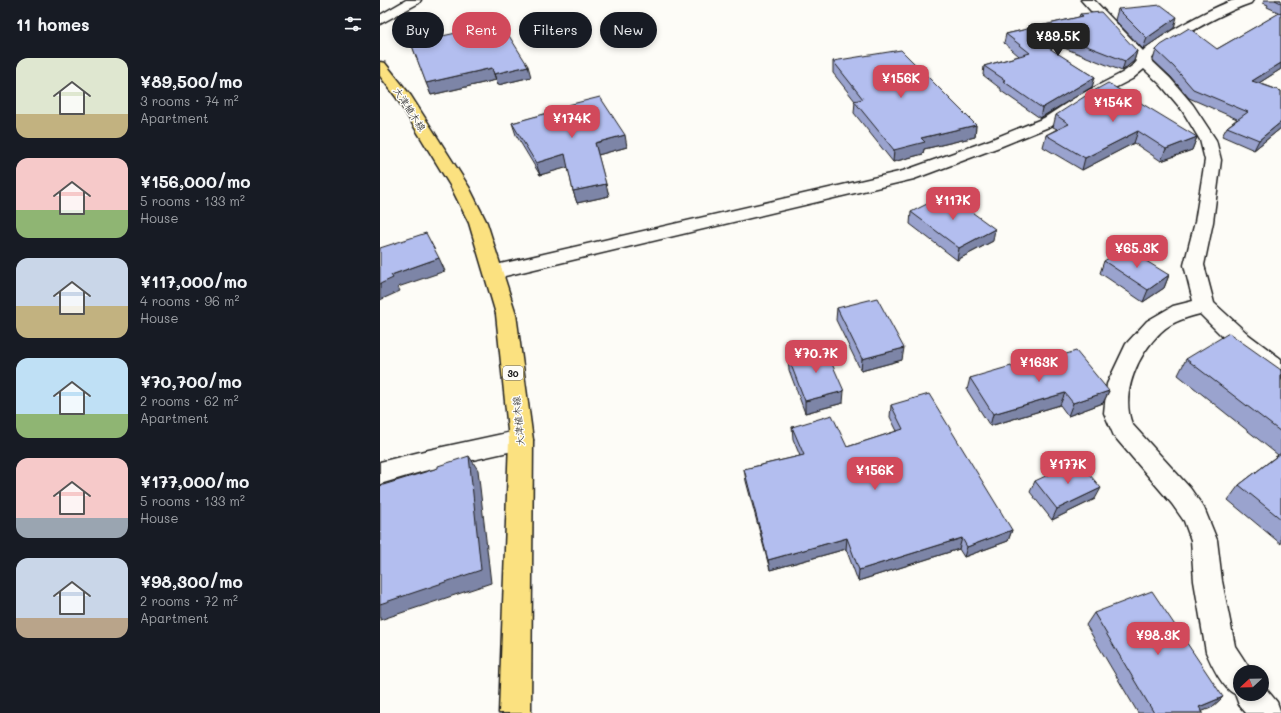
<!DOCTYPE html>
<meta charset="utf-8">
<style>
body{margin:0;font-family:Mali,"Klee One",sans-serif;background:#20242c;color:#f1f3f6;height:100vh;display:flex;flex-direction:column;font-size:15px;white-space:nowrap}
*{box-sizing:border-box;margin:0}
p{font-size:13px;color:#9ea1a6}
.icon{flex:none;width:22px;height:22px;fill:none;stroke:currentColor;stroke-width:2;stroke-linecap:round;stroke-linejoin:round}
.map{position:relative;flex:1;overflow:hidden}
.panel{display:flex;flex-direction:column;background:#171b24;width:380px}
.panel>*{flex:none}
.banner{position:absolute;left:12px;top:12px;width:380px;height:36px;display:flex;gap:8px}
.needle{width:26px;rotate:248deg}
.controls{position:absolute;left:853px;top:665px;display:grid;gap:8px}
.controls a{display:grid;place-items:center;width:36px;height:36px;border-radius:50%;background:#171b24;box-shadow:0 2px 6px #0003;font-size:20px}
.price{position:absolute;translate:-50% -34px;padding:0 9px;border-radius:8px;background:#d1495b;color:#fff;font-size:13px;line-height:26px;filter:drop-shadow(0 1px 2px #0008)}
.price::after{content:'';position:absolute;left:50%;top:24px;width:12px;height:9px;margin-left:-6px;background:inherit;clip-path:polygon(0 0,100% 0,50% 100%)}
.price.current{background:#222;color:#fff}
ul{padding:0;list-style:none}
li{display:flex;align-items:center;gap:12px;height:100px;padding:0 16px}
li span{display:grid;place-items:center;flex:none;width:112px;height:80px;border-radius:12px;color:#555}
li>.icon{margin-inline-start:auto}
span .icon{width:48px;height:48px;fill:#fffc;stroke-width:1}
li b{font-size:17px}
h2{display:flex;justify-content:space-between;align-items:center;height:48px;padding:0 16px;font-size:17px}
.pill{padding:0 14px;border-radius:18px;background:#171b24;box-shadow:0 2px 6px #0003;font-size:14px;line-height:36px}
.pill.current{background:#d1495b;color:#fff}
main{display:flex;flex:1;min-height:0}
.map>svg:first-child{display:block}
.lines{fill:none;stroke-linecap:round;stroke-linejoin:round}
.street-casing{stroke:#1c1c1c;stroke-width:3}
.primary-casing{stroke:#1c1c1c;stroke-width:3}
.street{fill:#fdfcf7;fill-rule:evenodd}
.primary{fill:#fbe180;fill-rule:evenodd}
.wall{fill:#9aa3ce;stroke:#1c1c1c}
.shaded-wall{fill:#7d85a7;stroke:#1c1c1c}
.building{fill:#b3beef;stroke:#1c1c1c}
.labels{text-anchor:middle;dominant-baseline:central;stroke-width:3;stroke-linejoin:round;paint-order:stroke}
.shield{fill:#fdfcf7;stroke:#605f5e;stroke-width:1}
.shield-label{font-size:9px;font-weight:bold;fill:#1c1c1c}
.street-label{font-size:10px;fill:#1c1c1c;stroke:#fdfcf7}
</style>
<main>
<section class="panel">
<h2>11 homes<svg class="icon" aria-label="filters" viewBox="0 0 24 24"><path d="M4 7h16M4 17h16"/><circle cx="9" cy="7" r="2"/><circle cx="15" cy="17" r="2"/></svg></h2>
<ul>
<li><span style="background:linear-gradient(#dfe7d0 70%,#c2b280 0)"><svg class="icon" aria-label="home" viewBox="0 0 24 24"><path d="M3 11l9-7 9 7M6 9v11h12V9"/></svg></span><div><b>¥89,500/mo</b><p>3 rooms · 74 m²</p><p>Apartment</p></div></li>
<li><span style="background:linear-gradient(#f6c9c9 65%,#8fb573 0)"><svg class="icon" aria-label="home" viewBox="0 0 24 24"><path d="M3 11l9-7 9 7M6 9v11h12V9"/></svg></span><div><b>¥156,000/mo</b><p>5 rooms · 133 m²</p><p>House</p></div></li>
<li><span style="background:linear-gradient(#c9d6e8 60%,#c2b280 0)"><svg class="icon" aria-label="home" viewBox="0 0 24 24"><path d="M3 11l9-7 9 7M6 9v11h12V9"/></svg></span><div><b>¥117,000/mo</b><p>4 rooms · 96 m²</p><p>House</p></div></li>
<li><span style="background:linear-gradient(#bfe0f5 70%,#8fb573 0)"><svg class="icon" aria-label="home" viewBox="0 0 24 24"><path d="M3 11l9-7 9 7M6 9v11h12V9"/></svg></span><div><b>¥70,700/mo</b><p>2 rooms · 62 m²</p><p>Apartment</p></div></li>
<li><span style="background:linear-gradient(#f6c9c9 75%,#9aa5b1 0)"><svg class="icon" aria-label="home" viewBox="0 0 24 24"><path d="M3 11l9-7 9 7M6 9v11h12V9"/></svg></span><div><b>¥177,000/mo</b><p>5 rooms · 133 m²</p><p>House</p></div></li>
<li><span style="background:linear-gradient(#c9d6e8 75%,#b9a48a 0)"><svg class="icon" aria-label="home" viewBox="0 0 24 24"><path d="M3 11l9-7 9 7M6 9v11h12V9"/></svg></span><div><b>¥98,300/mo</b><p>2 rooms · 72 m²</p><p>Apartment</p></div></li>
</ul>
</section>
<div class="map">
<svg width="901" height="713" viewBox="0 0 901 713">
<rect width="100%" height="100%" fill="#fdfcf7"/>
<filter id="ink" filterUnits="userSpaceOnUse"><feTurbulence type="fractalNoise" baseFrequency=".025" numOctaves="2"/><feDisplacementMap in="SourceGraphic" scale="8" xChannelSelector="R" yChannelSelector="G"/><feConvolveMatrix kernelMatrix="1 2 1 2 8 2 1 2 1" color-interpolation-filters="sRGB"/></filter>
<g filter="url(#ink)">
<g class="lines">
<defs>
<path id="street" d="M26,0H41L39,3L0,24V15Z
M701,0H714L763,51C771,40 840,3 855,0C860,0 867,0 873,0L871,3C845,12 822,25 799,39C789,45 777,50 771,60L790,78L813,105L836,140L841,160L833,222L824,265L834,303L869,335L901,359V379L893,377L853,347L820,314C807,317 791,322 781,332C758,354 740,393 752,424L810,488L824,508L837,540L842,581L855,646L872,672H860V694H882V684L897,702L901,713H866L859,705L855,694C843,689 831,664 826,652L814,581L811,540L804,521L792,504L734,436L724,413L727,384L746,344L767,321L793,306L813,301L804,265L815,222L825,160L820,140L802,110L780,84L764,69L752,79L706,103L676,124L622,146L534,179L125,276L122,282L115,284L108,282L105,277L109,267L116,265L523,171L610,140L664,118L696,97L742,73L752,66L756,61Z
M141,430L150,433L153,440L150,447L44,471L0,484V462L44,451Z"/>
<path id="primary" d="M0,62L5,63L31,96L89,187L107,223L136,314L153,440L151,713H119L129,440L116,314L89,223L71,187L16,97L0,76Z"/>
</defs>
<!-- street casing -->
<use href="#street" class="street-casing"/>
<!-- primary casing -->
<use href="#primary" class="primary-casing"/>
<!-- street -->
<use href="#street" class="street"/>
<!-- primary -->
<use href="#primary" class="primary"/>
</g>
<!-- wall -->
<path class="wall" d="M884,0H901V69L879,83L901,91V128L874,150L842,136L847,127L857,119L809,98L791,77L773,60L776,50L837,49L900,13L887,7L888,5L883,3Z
M738,9L794,28L763,49L735,20Z
M700,14L757,51L754,61L742,71L674,44L671,50L715,77L712,87L660,118L621,91V89L603,75L604,66L639,56L624,43L626,34L699,17Z
M31,43L151,77L118,85L116,80L51,95Z
M453,61L596,125L595,137L544,149L543,154L513,162L474,113L475,101L453,73Z
M188,105L247,147L218,155L229,196L197,203L193,191L188,167L160,175L136,135L132,123L188,108Z
M676,115L817,137L812,150L781,161L754,143L702,170L663,147L666,135L677,129L673,127Z
M531,212L613,241L577,260L530,224Z
M724,261L789,275L784,288L763,302L720,273Z
M457,308L522,360L481,371L456,320Z
M408,357L463,403L425,413L409,370Z
M806,359L901,370V544L848,500L859,485L898,455L798,375Z
M634,370L729,391L723,403L688,416L680,405L610,426L587,390L590,378Z
M511,405L632,530L628,541L584,557L579,549L478,581L466,549L390,570L366,481L364,469L420,456L413,439L412,427L467,447L517,431L510,417Z
M655,481L715,499L672,520L650,492Z
M714,613L843,697L831,708L822,711L823,713H758L706,625Z"/>
<!-- shaded-wall -->
<path class="shaded-wall" d="M797,17L794,28L763,49L767,38Z
M676,34L674,44L667,58L669,48Z
M757,51L754,61L742,71L745,61Z
M901,63V69L868,90L872,81Z
M148,66L151,77L118,85L114,74Z
M112,68L116,80L51,95L46,83Z
M715,77L712,87L660,118L662,108Z
M901,122V128L874,150L879,140Z
M596,125L595,137L544,149L543,154L513,162L514,150L541,138Z
M758,131L754,143L702,170L705,158Z
M245,135L247,147L218,155L215,143Z
M817,137L812,150L781,161L786,149Z
M185,154L189,167L160,175L156,163Z
M226,184L229,196L197,203L193,191Z
M615,229L613,241L577,260L579,248Z
M59,258L65,271L18,287L20,291L0,300V284L11,275Z
M789,275L784,288L763,302L768,290Z
M524,348L522,360L481,371L482,359Z
M464,391L463,403L425,413V401Z
M729,391L723,403L688,416L693,403Z
M685,393L680,405L610,426L613,414Z
M89,456L98,470L111,583L0,620V604Z
M721,488L715,499L672,520L677,509Z
M632,530L628,541L584,557L587,547Z
M467,538L466,549L390,570L388,560Z
M582,538L579,549L478,581L479,570Z
M843,697L831,708L818,713L819,707Z"/>
<!-- building -->
<path class="building" d="M895,0H901V3Z
M781,5L797,17L767,38L738,9Z
M721,12L757,51L745,61L676,34L669,48L715,77L662,108L623,81L625,80L604,66L650,53L626,34L703,16L700,14Z
M901,12V63L872,81L901,91V122L879,140L847,127L868,112L813,89L794,67L776,50L781,45L809,28L837,49Z
M121,23L148,66L114,74L112,68L46,83L31,43Z
M521,50L596,125L541,138L545,142L514,150L474,101L483,99L453,61Z
M728,83L817,137L786,149L758,131L705,158L666,135L689,124L676,115L710,93Z
M220,97L245,135L215,143L226,184L193,191L185,154L156,163L132,123L189,107L188,105Z
M565,195L587,211L589,210L615,229L579,248L531,212Z
M46,233L59,258L11,275L13,278L0,284V248Z
M745,248L789,275L768,290L724,261Z
M497,298L524,348L482,359L457,308Z
M849,333L901,370V432L806,359Z
M445,348L464,391L425,401L408,357Z
M696,351L729,391L693,403L685,393L613,414L590,378L631,366L634,370Z
M549,394L632,530L587,547L582,538L479,570L467,538L388,560L364,469L424,455L412,427L452,415L467,447L523,429L511,405Z
M901,453V519L859,485Z
M89,456L101,570L0,604V486L58,468V466Z
M698,461L721,488L677,509L655,481Z
M772,591L843,697L819,707L823,713H774L714,613Z"/>
</g>
<g class="labels">
<!-- shield labels -->
<rect class="shield" x="123" y="366" width="20" height="14" rx="3"/>
<g class="shield-label">
<text x="133" y="373">30</text>
</g>
<!-- street labels -->
<g class="street-label">
<text transform="translate(30 109) rotate(57)">大津植木線</text>
<text transform="translate(138 421) rotate(-95)">大津植木線</text>
</g>
</g>
</svg>
<div class="controls">
<a><svg class="needle" viewBox="-14 -14 28 28"><path d="M0-13l5 13h-10z" fill="#e53935"/><path d="M0 13l5-13h-10z" fill="#9ea1a6"/></svg></a>
</div>
<b class="price current" style="left:678px;top:57px">¥89.5K</b>
<b class="price" style="left:521px;top:99px">¥156K</b>
<b class="price" style="left:733px;top:123px">¥154K</b>
<b class="price" style="left:192px;top:139px">¥174K</b>
<b class="price" style="left:573px;top:221px">¥117K</b>
<b class="price" style="left:757px;top:269px">¥65.3K</b>
<b class="price" style="left:436px;top:374px">¥70.7K</b>
<b class="price" style="left:659px;top:383px">¥163K</b>
<b class="price" style="left:688px;top:485px">¥177K</b>
<b class="price" style="left:495px;top:491px">¥156K</b>
<b class="price" style="left:778px;top:656px">¥98.3K</b>
<div class="banner">
<a class="pill">Buy</a>
<a class="pill current">Rent</a>
<a class="pill">Filters</a>
<a class="pill">New</a>
</div>
</div>
</main>
